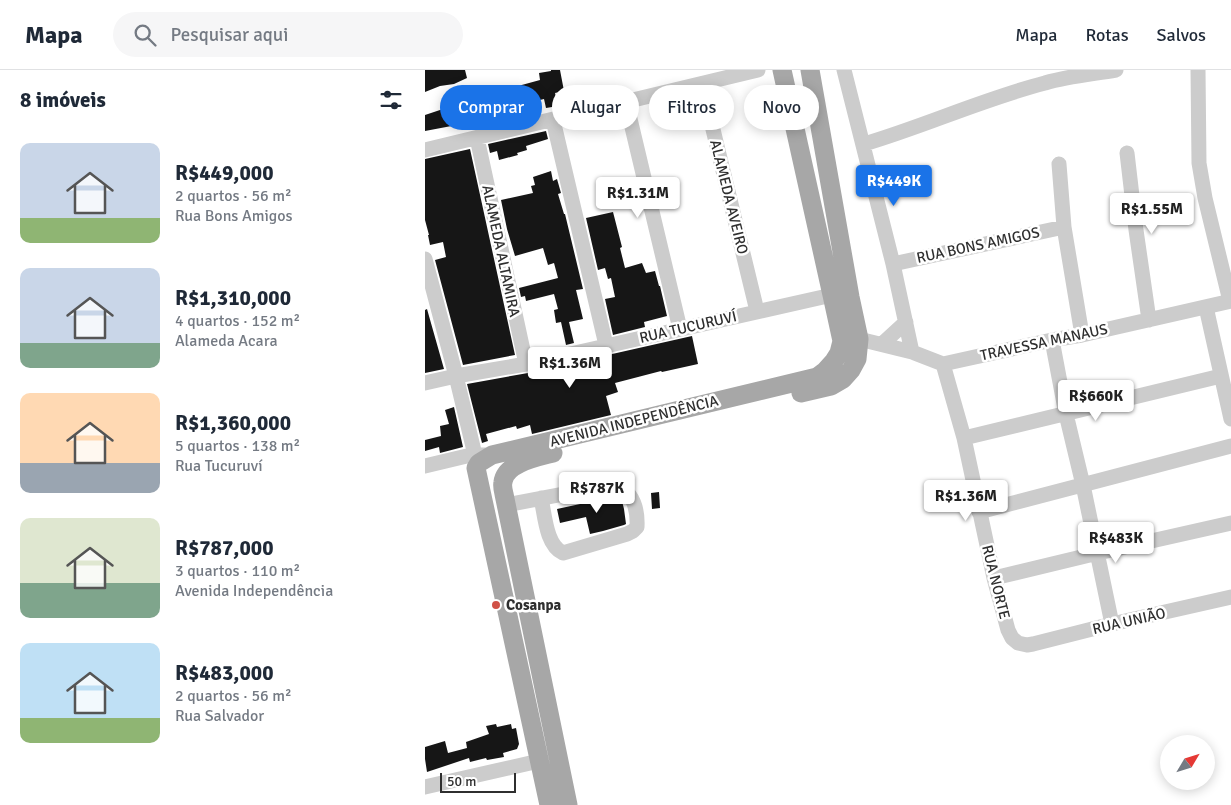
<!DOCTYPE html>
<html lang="pt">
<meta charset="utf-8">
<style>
body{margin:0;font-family:Signika,sans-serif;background:#f6f6f7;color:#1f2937;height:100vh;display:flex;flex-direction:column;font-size:19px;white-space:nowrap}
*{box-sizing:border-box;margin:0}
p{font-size:16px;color:#747a83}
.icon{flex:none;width:28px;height:28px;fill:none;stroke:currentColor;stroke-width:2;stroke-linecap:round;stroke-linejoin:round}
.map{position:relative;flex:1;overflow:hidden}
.side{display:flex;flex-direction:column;background:#fff;width:425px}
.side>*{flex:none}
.guide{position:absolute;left:15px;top:15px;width:475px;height:45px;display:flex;gap:10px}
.needle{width:32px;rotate:52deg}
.fabs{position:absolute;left:735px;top:665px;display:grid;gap:10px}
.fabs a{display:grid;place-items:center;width:55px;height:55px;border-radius:50%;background:#fff;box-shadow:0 2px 12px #0003;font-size:25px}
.scale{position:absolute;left:15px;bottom:12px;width:76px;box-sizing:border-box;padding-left:5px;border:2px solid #2f2f2f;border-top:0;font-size:14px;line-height:18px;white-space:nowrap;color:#2f2f2f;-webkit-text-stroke:4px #fff;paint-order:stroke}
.price{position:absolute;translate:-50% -42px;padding:0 11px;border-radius:5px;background:#fff;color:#222;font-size:16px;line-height:32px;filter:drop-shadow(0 1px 2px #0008)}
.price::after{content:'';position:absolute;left:50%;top:30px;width:15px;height:11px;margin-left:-8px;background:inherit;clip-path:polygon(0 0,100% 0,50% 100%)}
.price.on{background:#1a73e8;color:#fff}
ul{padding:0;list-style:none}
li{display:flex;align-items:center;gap:15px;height:125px;padding:0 20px}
li span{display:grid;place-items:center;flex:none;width:140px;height:100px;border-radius:10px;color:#555}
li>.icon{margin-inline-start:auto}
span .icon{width:60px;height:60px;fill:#fffc;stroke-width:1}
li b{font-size:21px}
h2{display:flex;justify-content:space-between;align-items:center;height:60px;padding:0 20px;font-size:21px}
.pill{padding:0 18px;border-radius:22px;background:#fff;box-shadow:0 2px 12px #0003;font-size:18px;line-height:45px}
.pill.on{background:#1a73e8;color:#fff}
header{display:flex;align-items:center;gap:30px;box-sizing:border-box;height:70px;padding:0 25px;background:#fff;border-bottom:1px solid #e0e1e3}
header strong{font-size:24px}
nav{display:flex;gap:28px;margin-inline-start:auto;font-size:18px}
.search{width:350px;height:45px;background:#f6f6f7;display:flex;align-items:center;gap:12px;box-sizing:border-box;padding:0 18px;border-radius:28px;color:#747a83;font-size:19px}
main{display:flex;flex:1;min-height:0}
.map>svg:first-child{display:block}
.building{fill:#161616}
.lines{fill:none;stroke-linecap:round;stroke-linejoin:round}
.minor{stroke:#ccc;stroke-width:15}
.major{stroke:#a7a7a7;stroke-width:19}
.poi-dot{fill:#d05147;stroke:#fff;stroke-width:2}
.labels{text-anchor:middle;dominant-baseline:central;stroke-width:5;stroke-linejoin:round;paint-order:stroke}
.street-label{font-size:15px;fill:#2f2f2f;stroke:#fff}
.poi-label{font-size:15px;font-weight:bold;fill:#2f2f2f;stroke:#fff;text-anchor:start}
</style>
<header>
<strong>Mapa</strong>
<div class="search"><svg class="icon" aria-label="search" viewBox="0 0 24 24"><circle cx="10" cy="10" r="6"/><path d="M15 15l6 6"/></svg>Pesquisar aqui</div>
<nav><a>Mapa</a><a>Rotas</a><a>Salvos</a></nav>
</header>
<main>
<section class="side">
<h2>8 imóveis<svg class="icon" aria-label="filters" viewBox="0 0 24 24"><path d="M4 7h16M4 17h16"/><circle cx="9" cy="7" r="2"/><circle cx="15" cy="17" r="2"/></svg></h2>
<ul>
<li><span style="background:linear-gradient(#c9d6e8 75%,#8fb573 0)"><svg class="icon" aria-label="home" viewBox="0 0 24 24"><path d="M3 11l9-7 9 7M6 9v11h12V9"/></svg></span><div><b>R$449,000</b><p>2 quartos · 56 m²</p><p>Rua Bons Amigos</p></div></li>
<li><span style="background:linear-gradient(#c9d6e8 75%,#7fa58c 0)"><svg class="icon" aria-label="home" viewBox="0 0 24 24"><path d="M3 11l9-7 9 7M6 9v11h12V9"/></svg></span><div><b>R$1,310,000</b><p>4 quartos · 152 m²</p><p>Alameda Acara</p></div></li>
<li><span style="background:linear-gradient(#ffd9b3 70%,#9aa5b1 0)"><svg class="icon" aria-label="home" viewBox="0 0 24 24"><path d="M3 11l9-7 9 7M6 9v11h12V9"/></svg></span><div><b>R$1,360,000</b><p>5 quartos · 138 m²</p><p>Rua Tucuruví</p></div></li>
<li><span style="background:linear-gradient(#dfe7d0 65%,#7fa58c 0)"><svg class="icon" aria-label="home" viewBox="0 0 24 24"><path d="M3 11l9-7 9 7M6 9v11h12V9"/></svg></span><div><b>R$787,000</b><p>3 quartos · 110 m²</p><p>Avenida Independência</p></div></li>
<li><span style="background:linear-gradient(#bfe0f5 75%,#8fb573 0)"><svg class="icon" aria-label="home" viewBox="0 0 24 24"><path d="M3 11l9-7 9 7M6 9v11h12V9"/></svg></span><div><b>R$483,000</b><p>2 quartos · 56 m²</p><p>Rua Salvador</p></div></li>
</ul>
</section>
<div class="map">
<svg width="806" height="735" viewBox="0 0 806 735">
<rect width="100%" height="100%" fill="#fff"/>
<!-- building -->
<path class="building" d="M0,0H40L42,8L29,14L15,16L0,22Z
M126,0H135L139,21L130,23L133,36L121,38L119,29L98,34L100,41L56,53L51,31L62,28L60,22L77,17L78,20L115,10L114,3L126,1Z
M33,33L37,54L0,61V45L24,37V34Z
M121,61L123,69L101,76L102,80L92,83L93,85L74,90L72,81L65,83L63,74Z
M45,79L90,285L38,295L10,190L21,187L18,172L5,175L3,165H4L0,150V89Z
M126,101L128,111L132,109L136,123L133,124L139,144H140L158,219L151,220L158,249L144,252L149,273L141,275L136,252L131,253L129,240L133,239L129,224L101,231L100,226L96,227L94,218L133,208L129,193L123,195L118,178L90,186L82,159L76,130L108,123L106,116L110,115L108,107Z
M188,142L197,177L195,178L200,198L217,193L221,203L230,201L234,216H235L242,246L219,252L220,257L188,265L180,229L190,227L186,208L183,209L180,198L173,200L161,148Z
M2,239L19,299L0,303V240Z
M267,266L273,294L237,302L236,301L190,313L193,322L181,326L186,345L107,364L105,355L92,359L91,356L61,364L63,371L57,373L42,314L103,303Z
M29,337L38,377L15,383L14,377L0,381V370L16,366L15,356L24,354L20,340Z
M234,422L235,438L227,439L226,423Z
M192,426L197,431L199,439L201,454L199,455L178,461L165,464L161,447L135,453L132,439Z
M71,654L72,657L86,654L87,659L91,658L94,674L92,679L78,683L79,687L62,690L61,688L45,692L44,688L2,702L0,689V677L20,671L23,683L42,678L41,672L64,664L61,656Z"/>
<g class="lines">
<!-- minor -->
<path class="minor" d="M419,0L468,194L487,282
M773,0L774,93L780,128L805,231
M277,14L332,241
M201,32L255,259
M128,50L181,275
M52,68L101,294
M439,74C500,56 558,29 620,13C643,6 668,4 691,0
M0,80L333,0
M702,83L711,160L724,250
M634,94L639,157L657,265
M0,189L31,306L50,385L51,398
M468,194L639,157
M781,237L806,349
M434,269L487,282L518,294L627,270L657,265L806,231
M627,270L641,344L658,415L687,554
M457,274L481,252
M518,294L539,368L569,508L583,560L587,568L593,573L602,575L608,574L687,554L806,527
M0,313L31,306L101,294L407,225
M539,368L796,306
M0,396L46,385H60
M81,435L191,414C208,423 213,438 212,457L208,461L202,464L138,483C121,475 120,446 116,428
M554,442L806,376
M569,508L673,483L806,453
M0,717L114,691"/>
<!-- major -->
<path class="major" d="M376,323L406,316L418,309L426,300L432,289L434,269L425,227L385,0
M128,383C113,387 80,393 78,412C77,416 78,420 79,424L143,735
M124,735L51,398L54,393L67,385L392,307L400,301L409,291L414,283L417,271L407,225L357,0"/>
</g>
<!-- markers -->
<circle class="poi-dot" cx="71" cy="535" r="5"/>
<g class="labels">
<!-- street labels -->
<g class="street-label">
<text transform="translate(304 127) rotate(76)">ALAMEDA AVEIRO</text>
<text transform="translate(553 175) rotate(-12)">RUA BONS AMIGOS</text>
<text transform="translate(76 181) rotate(78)">ALAMEDA ALTAMIRA</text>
<text transform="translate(263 257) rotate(-13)">RUA TUCURUVÍ</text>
<text transform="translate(619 272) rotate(-12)">TRAVESSA MANAUS</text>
<text transform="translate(209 351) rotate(-14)">AVENIDA INDEPENDÊNCIA</text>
<text transform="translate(571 512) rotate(76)">RUA NORTE</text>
<text transform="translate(704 551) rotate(-13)">RUA UNIÃO</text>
</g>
<!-- poi labels -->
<g class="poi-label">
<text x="81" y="535">Cosanpa</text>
</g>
</g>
</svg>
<div class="fabs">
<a><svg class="needle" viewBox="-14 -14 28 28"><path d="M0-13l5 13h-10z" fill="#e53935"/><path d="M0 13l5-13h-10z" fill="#747a83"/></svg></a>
</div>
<div class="scale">50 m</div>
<b class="price on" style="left:469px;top:137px">R$449K</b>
<b class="price" style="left:213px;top:149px">R$1.31M</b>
<b class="price" style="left:727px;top:165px">R$1.55M</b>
<b class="price" style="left:145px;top:319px">R$1.36M</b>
<b class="price" style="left:671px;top:352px">R$660K</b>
<b class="price" style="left:172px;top:444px">R$787K</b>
<b class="price" style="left:541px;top:452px">R$1.36M</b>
<b class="price" style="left:691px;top:494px">R$483K</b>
<div class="guide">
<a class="pill on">Comprar</a>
<a class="pill">Alugar</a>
<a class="pill">Filtros</a>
<a class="pill">Novo</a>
</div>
</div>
</main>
